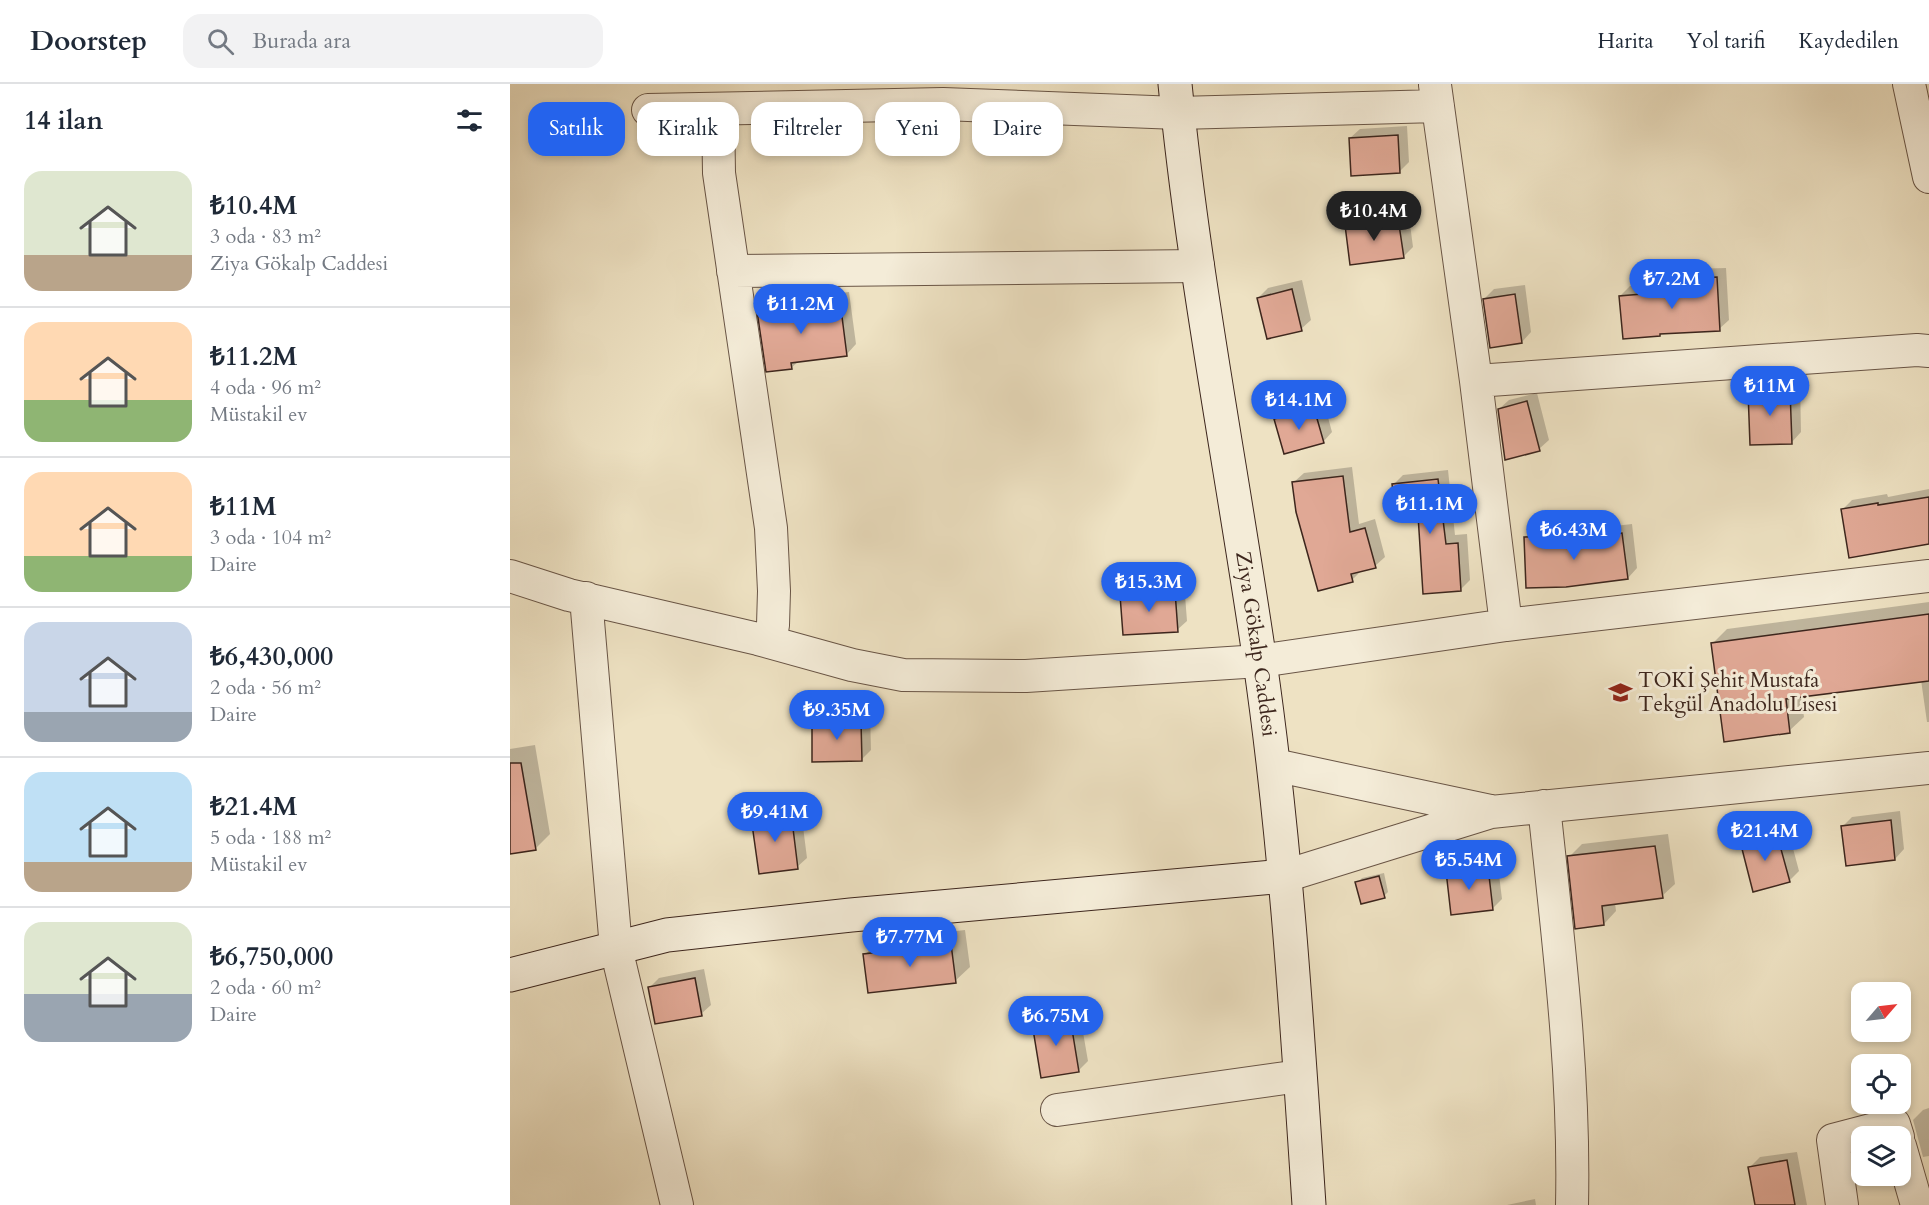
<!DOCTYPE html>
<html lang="tr">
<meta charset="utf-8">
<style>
body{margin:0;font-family:Cardo,serif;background:#f2f2f3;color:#1f2937;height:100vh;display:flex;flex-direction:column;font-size:22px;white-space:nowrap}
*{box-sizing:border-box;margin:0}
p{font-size:20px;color:#747a83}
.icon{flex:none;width:33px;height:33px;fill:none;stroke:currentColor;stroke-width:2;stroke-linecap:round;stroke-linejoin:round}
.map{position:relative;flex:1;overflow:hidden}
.details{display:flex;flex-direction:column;background:#fff;width:510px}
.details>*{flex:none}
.hud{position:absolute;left:18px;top:18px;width:570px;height:54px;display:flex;gap:12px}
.needle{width:39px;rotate:62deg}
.controls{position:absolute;left:1341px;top:898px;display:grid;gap:12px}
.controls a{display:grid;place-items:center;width:60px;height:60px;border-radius:12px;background:#fff;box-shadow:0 3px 9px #0003;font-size:30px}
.price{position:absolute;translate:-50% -51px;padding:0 14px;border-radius:21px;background:#2563eb;color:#fff;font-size:20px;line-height:39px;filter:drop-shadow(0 2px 3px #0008)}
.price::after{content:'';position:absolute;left:50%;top:36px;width:18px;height:14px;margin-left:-9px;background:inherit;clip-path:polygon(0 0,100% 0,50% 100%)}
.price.current{background:#222;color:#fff}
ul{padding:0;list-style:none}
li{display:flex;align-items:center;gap:18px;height:150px;padding:0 24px}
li+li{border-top:2px solid #e0e1e3}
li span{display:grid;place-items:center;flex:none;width:168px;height:120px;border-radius:18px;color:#555}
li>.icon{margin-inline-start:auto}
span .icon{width:72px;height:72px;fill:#fffc;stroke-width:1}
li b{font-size:26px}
h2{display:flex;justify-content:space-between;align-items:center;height:72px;padding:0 24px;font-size:26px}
.chip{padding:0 21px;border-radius:18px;background:#fff;box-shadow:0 3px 9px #0003;font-size:21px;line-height:54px}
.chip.current{background:#2563eb;color:#fff}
header{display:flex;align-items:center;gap:36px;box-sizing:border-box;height:84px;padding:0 30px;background:#fff;border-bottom:2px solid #e0e1e3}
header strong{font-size:28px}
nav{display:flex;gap:33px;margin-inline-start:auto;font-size:21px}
.search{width:420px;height:54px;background:#f2f2f3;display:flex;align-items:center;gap:15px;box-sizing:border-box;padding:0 21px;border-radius:18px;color:#747a83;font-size:22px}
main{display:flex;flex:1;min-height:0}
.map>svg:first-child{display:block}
.shadow{fill:#0003}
.building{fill:#e0a895;stroke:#3d261d;stroke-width:1.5}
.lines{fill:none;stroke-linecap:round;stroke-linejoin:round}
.street-casing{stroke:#695546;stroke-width:34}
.secondary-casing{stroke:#3d261d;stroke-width:35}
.street{stroke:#f4ecd8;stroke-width:32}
.secondary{stroke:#f4ecd8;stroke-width:33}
.labels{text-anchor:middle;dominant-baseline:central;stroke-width:6;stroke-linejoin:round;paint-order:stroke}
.street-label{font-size:21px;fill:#3d261d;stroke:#f4ecd8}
.poi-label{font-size:21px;fill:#3d261d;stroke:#f4ecd8;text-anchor:start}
</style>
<header>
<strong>Doorstep</strong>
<div class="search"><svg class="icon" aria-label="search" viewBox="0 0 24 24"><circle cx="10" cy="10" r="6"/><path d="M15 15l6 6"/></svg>Burada ara</div>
<nav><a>Harita</a><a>Yol tarifi</a><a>Kaydedilen</a></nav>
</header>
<main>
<section class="details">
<h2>14 ilan<svg class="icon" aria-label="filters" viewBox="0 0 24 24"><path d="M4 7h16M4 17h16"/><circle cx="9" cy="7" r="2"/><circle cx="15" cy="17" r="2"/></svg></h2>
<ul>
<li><span style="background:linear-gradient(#dfe7d0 70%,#b9a48a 0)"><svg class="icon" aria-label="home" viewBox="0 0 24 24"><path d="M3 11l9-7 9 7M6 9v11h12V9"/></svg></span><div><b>₺10.4M</b><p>3 oda · 83 m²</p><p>Ziya Gökalp Caddesi</p></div></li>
<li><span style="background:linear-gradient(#ffd9b3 65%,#8fb573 0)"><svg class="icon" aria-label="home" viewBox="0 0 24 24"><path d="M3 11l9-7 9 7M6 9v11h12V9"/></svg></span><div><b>₺11.2M</b><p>4 oda · 96 m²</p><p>Müstakil ev</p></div></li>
<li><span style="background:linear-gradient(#ffd9b3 70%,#8fb573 0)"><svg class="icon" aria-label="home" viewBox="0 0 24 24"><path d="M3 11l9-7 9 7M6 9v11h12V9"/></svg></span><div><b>₺11M</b><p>3 oda · 104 m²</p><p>Daire</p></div></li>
<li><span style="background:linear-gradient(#c9d6e8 75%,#9aa5b1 0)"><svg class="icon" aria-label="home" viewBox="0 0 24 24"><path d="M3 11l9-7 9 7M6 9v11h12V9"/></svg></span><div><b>₺6,430,000</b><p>2 oda · 56 m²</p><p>Daire</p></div></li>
<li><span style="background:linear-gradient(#bfe0f5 75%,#b9a48a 0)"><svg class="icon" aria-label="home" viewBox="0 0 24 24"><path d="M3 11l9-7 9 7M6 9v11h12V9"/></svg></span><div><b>₺21.4M</b><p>5 oda · 188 m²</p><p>Müstakil ev</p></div></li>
<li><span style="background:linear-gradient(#dfe7d0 60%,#9aa5b1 0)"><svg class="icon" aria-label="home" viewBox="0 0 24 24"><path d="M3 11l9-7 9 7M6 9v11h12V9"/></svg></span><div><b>₺6,750,000</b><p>2 oda · 60 m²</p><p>Daire</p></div></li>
</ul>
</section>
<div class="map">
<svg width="1419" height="1121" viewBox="0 0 1419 1121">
<rect width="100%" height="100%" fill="#eee2c3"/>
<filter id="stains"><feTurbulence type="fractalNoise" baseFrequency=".00333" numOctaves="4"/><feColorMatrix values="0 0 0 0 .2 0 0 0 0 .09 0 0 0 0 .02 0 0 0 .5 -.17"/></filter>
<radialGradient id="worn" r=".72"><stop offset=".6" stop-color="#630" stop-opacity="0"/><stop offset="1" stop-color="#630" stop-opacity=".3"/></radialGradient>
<!-- shadow -->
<path class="shadow" d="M897,42L899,78L890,87L840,54L850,45Z
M898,125L903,163L893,173L837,141L846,132Z
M1216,184L1219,236L1209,245L1152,248L1150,251L1110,212L1120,202L1170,199L1169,195L1179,185Z
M792,196L801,236L791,245L748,214L758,204Z
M1015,201L1021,248L1012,258L974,215L984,205Z
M339,208L346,260L337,270L289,277L281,284L249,228L259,218Z
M1290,297L1291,348L1282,358L1240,308L1249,298Z
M1027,309L1039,356L1029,365L989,325L999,316Z
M813,315L822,348L813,358L766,336L775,326Z
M842,383L849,440L865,435L875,473L865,482L852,486L842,496L784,398L794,389Z
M938,386L945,451L957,450L960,496L950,506L909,429L884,400L893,391Z
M1419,405V459L1332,426L1342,416L1377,410L1378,413Z
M1122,440L1127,484L1118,494L1015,454L1025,444L1061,443V447Z
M674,498L677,537L667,546L611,511L621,501Z
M1419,518V638H1417L1411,596L1291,612L1294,633L1279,647L1202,560L1217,545Z
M360,627L361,666L351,676L303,638L313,628Z
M25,661L40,750L25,765L0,769V665Z
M290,719L297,774L287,783L243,734L253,724Z
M1390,727L1394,765L1385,775L1333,742L1342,733Z
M1276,738L1289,787L1279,797L1231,757L1241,747Z
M1158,750L1165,800L1152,812L1105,819L1106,827L1094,840L1059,773L1072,760Z
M987,774L992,815L982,825L938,788L947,778Z
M874,789L878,808L874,812L847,799L852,794Z
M455,846L460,883L445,897L355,871L369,856Z
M194,885L201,921L191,930L139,904L149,894Z
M569,925L578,977L568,987L524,940L533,930Z
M1419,1024V1072L1413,1073L1403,1036L1413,1026Z
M1287,1068L1297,1121H1246L1240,1083L1250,1073Z
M1025,1115L1026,1121H997Z"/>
<!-- building -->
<path class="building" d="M888,51L890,89L841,92L839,54Z
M888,134L894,174L840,181L835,141Z
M1207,193L1210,247L1150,250V252L1113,255L1109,212L1168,207V195Z
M782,205L792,247L757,255L747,214Z
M1005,210L1012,259L980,264L973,215Z
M330,217L337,272L281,279L282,285L256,288L247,227L295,223Z
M1280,306L1282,360L1240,361L1238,307Z
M1017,317L1030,367L995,376L988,325Z
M804,324L814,359L774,370L764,335Z
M833,392L840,448L855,444L866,484L841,490L843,498L808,507L786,428L782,398Z
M928,395L936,460L948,459L951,507L913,510L908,431L886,433L882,400Z
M1419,413V460L1339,474L1331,425L1368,419V421Z
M1112,449L1118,495L1056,503L1016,504L1014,453L1052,452V456Z
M665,507L668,548L613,551L610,511Z
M1419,530V597L1276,615L1280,649L1214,658L1201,559Z
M302,637H351L352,677L302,678Z
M0,679H11L26,766L0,770Z
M281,728L288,785L249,790L241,733Z
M1381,736L1385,776L1336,782L1331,742Z
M1266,747L1280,798L1243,808L1230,757Z
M1145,762L1153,814L1092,822L1094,841L1065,845L1057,772Z
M978,783L983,826L941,831L936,787Z
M869,792L875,814L851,820L845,798Z
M441,860L446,899L358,909L353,870Z
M185,894L192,932L145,940L138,903Z
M560,933L569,988L531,994L522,939Z
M1277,1076L1285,1121H1245L1238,1083Z"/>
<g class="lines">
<defs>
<path id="street" d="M1399,0L1419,93
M925,1L966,297L996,541
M208,25L209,89L261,444L264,507L263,541L260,558
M138,26L433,20L668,29L928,22
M223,187L688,182
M966,297L1407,266L1419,267
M0,492L59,511L248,555L342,581L393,591L516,592L750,577L996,541L1419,492
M76,514L106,864L167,1121
M764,681L980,727
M1034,722C1048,855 1065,988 1062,1121
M775,792L981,728L1419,684
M547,1026L790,992
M1390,1062L1407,1121
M1332,1121L1323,1056L1384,1040L1388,1053"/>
<g id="secondary">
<path id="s1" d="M665,0C684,194 722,386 750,578C776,758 787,940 799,1121"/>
<path d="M0,891L157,851L341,831L775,792"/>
</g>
</defs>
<!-- street casing -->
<use href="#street" class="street-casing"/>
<!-- secondary casing -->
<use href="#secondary" class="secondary-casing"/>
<!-- street -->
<use href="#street" class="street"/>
<!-- secondary -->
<use href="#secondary" class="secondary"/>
</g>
<!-- icons -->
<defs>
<symbol id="school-bare" viewBox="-9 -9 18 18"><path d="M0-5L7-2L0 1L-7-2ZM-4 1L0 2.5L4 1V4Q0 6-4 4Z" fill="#8f2418" stroke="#f4ecd8" stroke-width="2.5" paint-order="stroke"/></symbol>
</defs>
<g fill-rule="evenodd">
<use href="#school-bare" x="1094" y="592" width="33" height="33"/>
</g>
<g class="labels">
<!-- street labels -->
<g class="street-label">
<text stroke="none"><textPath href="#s1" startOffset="566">Ziya Gökalp Caddesi</textPath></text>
</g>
<!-- poi labels -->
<g class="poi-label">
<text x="1128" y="596">TOKİ Şehit Mustafa<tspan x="1128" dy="24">Tekgül Anadolu Lisesi</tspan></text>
</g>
</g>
<rect width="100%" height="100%" filter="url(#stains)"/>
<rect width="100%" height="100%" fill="url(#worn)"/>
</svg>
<div class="controls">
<a><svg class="needle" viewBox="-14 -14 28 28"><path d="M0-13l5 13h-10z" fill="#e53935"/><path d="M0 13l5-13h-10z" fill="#747a83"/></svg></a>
<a><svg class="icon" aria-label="locate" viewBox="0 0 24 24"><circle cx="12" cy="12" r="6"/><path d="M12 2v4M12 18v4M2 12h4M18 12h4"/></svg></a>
<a><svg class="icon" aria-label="layers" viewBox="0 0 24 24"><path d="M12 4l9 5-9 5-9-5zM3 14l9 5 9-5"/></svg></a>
</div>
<b class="price current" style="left:864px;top:158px">₺10.4M</b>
<b class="price" style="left:1162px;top:226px">₺7.2M</b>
<b class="price" style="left:291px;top:251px">₺11.2M</b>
<b class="price" style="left:1260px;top:333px">₺11M</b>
<b class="price" style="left:789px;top:347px">₺14.1M</b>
<b class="price" style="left:920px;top:451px">₺11.1M</b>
<b class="price" style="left:1064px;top:477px">₺6.43M</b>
<b class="price" style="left:639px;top:529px">₺15.3M</b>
<b class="price" style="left:327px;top:657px">₺9.35M</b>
<b class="price" style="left:265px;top:759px">₺9.41M</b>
<b class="price" style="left:1255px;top:778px">₺21.4M</b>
<b class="price" style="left:959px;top:807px">₺5.54M</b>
<b class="price" style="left:400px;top:884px">₺7.77M</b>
<b class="price" style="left:546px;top:963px">₺6.75M</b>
<div class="hud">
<a class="chip current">Satılık</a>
<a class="chip">Kiralık</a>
<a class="chip">Filtreler</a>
<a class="chip">Yeni</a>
<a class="chip">Daire</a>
</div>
</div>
</main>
